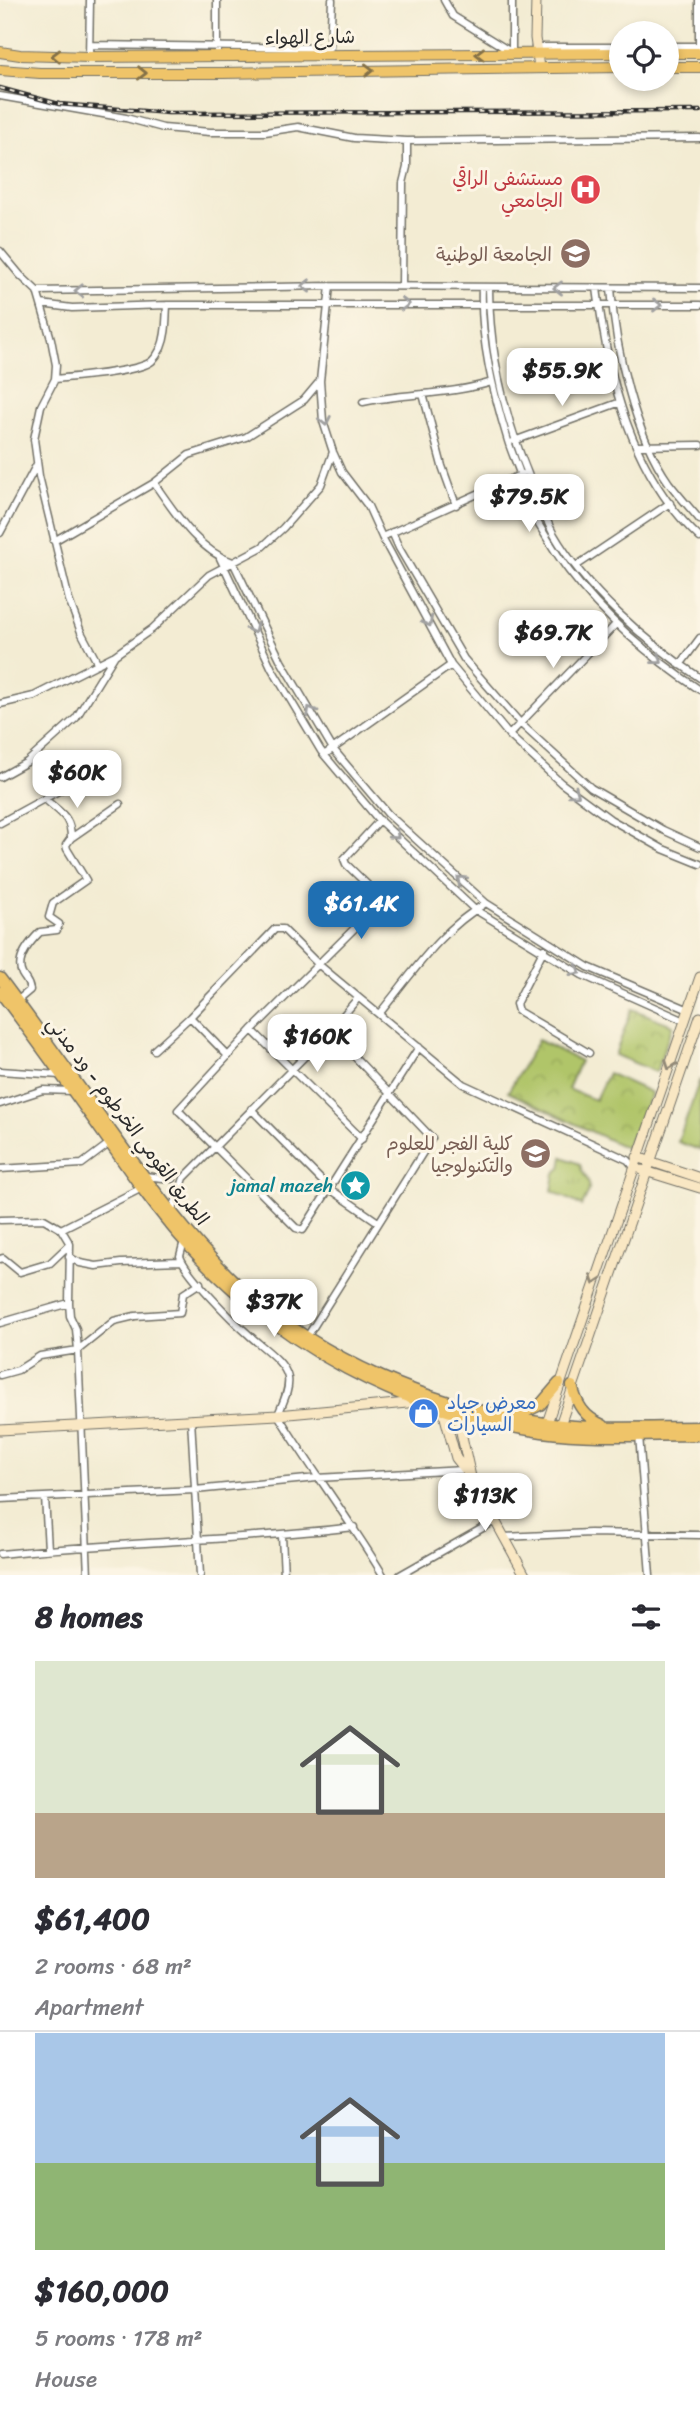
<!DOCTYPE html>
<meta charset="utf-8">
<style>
body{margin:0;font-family:Sriracha,"Playpen Sans Arabic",sans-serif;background:#f2f2f3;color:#2b2b33;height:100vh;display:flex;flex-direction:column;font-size:26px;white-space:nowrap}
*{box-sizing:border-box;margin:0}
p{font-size:23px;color:#7c7c81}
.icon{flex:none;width:38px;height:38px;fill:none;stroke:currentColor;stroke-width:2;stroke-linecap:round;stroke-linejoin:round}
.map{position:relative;height:1575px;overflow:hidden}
.drawer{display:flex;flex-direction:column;background:#fff;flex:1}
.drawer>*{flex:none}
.tools{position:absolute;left:609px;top:21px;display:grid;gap:14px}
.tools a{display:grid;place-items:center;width:70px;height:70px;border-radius:50%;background:#fff;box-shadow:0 4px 10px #0003;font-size:35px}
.price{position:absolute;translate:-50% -60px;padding:0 16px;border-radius:14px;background:#fff;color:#222;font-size:23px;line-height:46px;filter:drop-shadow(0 2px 4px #0008)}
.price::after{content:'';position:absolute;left:50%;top:42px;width:21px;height:16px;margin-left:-10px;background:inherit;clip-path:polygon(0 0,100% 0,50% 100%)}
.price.selected{background:#1f6fb2;color:#fff}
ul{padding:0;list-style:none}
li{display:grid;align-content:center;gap:14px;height:371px;padding:0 35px}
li+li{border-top:2px solid #e1e1e2}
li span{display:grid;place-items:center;height:217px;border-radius:0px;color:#555}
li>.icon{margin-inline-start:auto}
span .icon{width:126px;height:126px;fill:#fffc;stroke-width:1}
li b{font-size:30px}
h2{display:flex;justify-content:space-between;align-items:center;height:84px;padding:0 35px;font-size:30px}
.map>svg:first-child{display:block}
.grass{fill:url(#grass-tufts);stroke:#6e784a;stroke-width:2}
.park{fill:url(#park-crowns);stroke:#6e784a;stroke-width:2}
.pitch{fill:#b0c569;stroke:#6e784a;stroke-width:2}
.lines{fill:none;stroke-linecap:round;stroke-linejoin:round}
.street-casing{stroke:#716f66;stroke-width:9}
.secondary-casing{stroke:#716f66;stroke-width:11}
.primary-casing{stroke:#716f66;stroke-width:12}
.highway-casing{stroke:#716f66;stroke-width:13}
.street{stroke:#fff;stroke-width:6}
.secondary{stroke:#f9e7c3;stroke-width:9}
.primary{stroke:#efc469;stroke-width:10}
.highway{stroke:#efc469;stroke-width:10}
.rail-casing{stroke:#2b2b2b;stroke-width:4.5}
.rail{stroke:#fcf5e5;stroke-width:2;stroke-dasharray:5;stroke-linecap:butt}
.oneway{stroke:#837047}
.oneway2{stroke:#a0a0a0}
.oneway3{stroke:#928977}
.labels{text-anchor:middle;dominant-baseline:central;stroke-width:6;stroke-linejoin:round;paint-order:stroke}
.street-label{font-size:19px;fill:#2b2b2b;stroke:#fcf5e5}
.health-label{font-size:19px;fill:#be3a42;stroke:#fcf5e5;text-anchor:end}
.education-label{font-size:19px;fill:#785e54;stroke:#fcf5e5;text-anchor:end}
.culture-label{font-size:19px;fill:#0d838f;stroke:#fcf5e5;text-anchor:end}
.shop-label{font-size:19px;fill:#366cbe;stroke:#fcf5e5;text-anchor:start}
</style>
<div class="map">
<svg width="700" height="1575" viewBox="0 0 700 1575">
<defs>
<pattern id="grass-tufts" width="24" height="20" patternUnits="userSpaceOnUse" patternTransform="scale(1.75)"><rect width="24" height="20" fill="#b0c569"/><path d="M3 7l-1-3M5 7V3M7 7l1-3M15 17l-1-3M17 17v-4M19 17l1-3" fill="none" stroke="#98a95b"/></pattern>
<pattern id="park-crowns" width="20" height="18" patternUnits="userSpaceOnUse" patternTransform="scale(1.75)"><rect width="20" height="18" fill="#b0c569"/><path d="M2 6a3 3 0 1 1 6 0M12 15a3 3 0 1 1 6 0" fill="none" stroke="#98a95b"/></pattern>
</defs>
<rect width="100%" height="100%" fill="#fcf5e5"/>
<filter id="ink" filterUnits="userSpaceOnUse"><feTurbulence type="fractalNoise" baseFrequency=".0143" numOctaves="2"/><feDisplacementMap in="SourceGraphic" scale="14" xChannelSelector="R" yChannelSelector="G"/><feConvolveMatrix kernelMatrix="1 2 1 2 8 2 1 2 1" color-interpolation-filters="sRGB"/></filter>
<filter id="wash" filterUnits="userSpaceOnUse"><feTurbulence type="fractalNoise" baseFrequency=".00686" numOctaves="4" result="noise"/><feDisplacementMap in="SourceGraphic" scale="28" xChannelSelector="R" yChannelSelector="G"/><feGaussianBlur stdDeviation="1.57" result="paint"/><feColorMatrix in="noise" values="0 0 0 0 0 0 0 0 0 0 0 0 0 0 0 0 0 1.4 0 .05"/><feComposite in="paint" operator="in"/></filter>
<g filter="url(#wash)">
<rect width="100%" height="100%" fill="#f3ecd3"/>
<!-- grass -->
<path class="grass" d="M563,1157L580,1164C581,1173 585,1174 588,1181C592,1189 585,1199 582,1206L552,1191L555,1173L561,1168Z"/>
<!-- park -->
<path class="park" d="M632,1009L673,1025L656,1072L615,1055Z
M538,1040L580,1061L568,1089L595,1100L608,1073L652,1093L626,1148L508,1092Z"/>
<!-- pitch -->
<path class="pitch" d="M700,1079V1150L678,1142Z"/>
</g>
<g filter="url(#ink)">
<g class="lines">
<defs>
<path id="street" d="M444,0L453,16L511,52
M512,0V53
M90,45L327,48L330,47L332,0
M667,46H700
M699,46V0
M535,47H621
M217,51V0
M89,57L90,0
M0,96L126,118L163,128L210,132H265L298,127L354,138L407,141L700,138
M0,251L20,275L37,291L51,339L56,365L55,379L41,406L34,439L39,476L69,600L81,632L98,664
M330,286L320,381L323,421L333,452L342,472L368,506L382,537L451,665L509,735L561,783L610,819L663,849L700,864
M402,286L403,183L407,167V141
M482,287C480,339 493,392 508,441C514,461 526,481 526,503C539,525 553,550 569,571C605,618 650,657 700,690
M489,287C489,354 505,418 530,479C537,497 544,516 553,533C586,590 646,642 700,678
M597,288C608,378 631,474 700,538
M611,288C615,347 634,434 669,483C679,496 690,508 700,520
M37,291L330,286L700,288
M41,304L72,308L167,305H700
M55,379C75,377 139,372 152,361C155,358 159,352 161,348C167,334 166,319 167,305
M423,394L442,466L456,505
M363,402C406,393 450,395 492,382
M514,441L618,403
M636,446L700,445
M154,483C174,511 198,551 233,562L281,661L333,749L388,814L486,903L588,967L689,1010
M392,532L399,548L464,659L521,724L591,788L663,830L700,847
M0,533L37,464
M382,537L522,474
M54,541L154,483L189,455L246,437L304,400L320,381
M220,558L272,669L321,751L378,819L474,909L582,975L685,1021
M576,566L670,503
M680,665L700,638
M0,704L34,696L113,656
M509,735L616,624
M324,755L451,665
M0,777L27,762L76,718L115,655L152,629L209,575L262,547L283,528L321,485L333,452
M45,799C60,813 71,816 71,838
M380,820L344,859L346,864L383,900L252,1030L178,1110L296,1228L303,1230L419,1047
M0,823L82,778
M544,949L516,1004L518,1011L589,1053
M17,1001L30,990C29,982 26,981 22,974C15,959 30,942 40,932L57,930L59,924L49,917L53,903L86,880L67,849L66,845L71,838L120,804
M379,1014C412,974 440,930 486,903
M190,1017L228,1056
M252,1030L362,1139
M154,1050L190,1017L275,929H283L318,964L463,1084L628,1160L634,1167
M0,1071L60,1075
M0,1104L43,1090L72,1091
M251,1109L330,1189L378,1222
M0,1169L82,1164L110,1143
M144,1176L173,1179
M182,1184L184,1178L330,1031L358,998
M172,1211L180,1190
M0,1220L44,1219L61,1229L142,1188
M61,1229L70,1244L69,1303L70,1316L76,1329L78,1350L88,1575
M184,1241L180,1256C185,1273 233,1321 248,1334C260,1346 285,1361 288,1378C290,1390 282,1404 278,1415C311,1469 350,1520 383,1575
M69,1257L80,1263L96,1266L121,1263L181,1261
M0,1259L3,1258L20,1272L50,1263L69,1245
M0,1323L69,1303
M307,1337L432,1138L330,1031
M0,1375L18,1370L40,1356L78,1350L114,1321L135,1316L180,1313L183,1294L200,1283
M191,1419L200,1575
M639,1435L650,1575
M45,1497L48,1549
M0,1499L195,1490L317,1478L464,1470
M282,1536L284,1575
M504,1537L590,1533L700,1535
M0,1554C118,1542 236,1541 354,1527
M400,1575L495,1521"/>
<path id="secondary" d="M536,0L535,38L539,68
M637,1157L700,1178
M642,1170L700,1188
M443,1410L456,1458L471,1477L525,1575
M457,1414L471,1477
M547,1423L700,977
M560,1425L700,1017
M0,1430L278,1415L418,1402"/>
<path id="primary" d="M0,52L20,55L89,57L621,53
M667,53H700
M667,67H700
M0,70L40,73H222L621,67"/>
<path id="highway" d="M0,978C36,1026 71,1075 106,1124C145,1178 184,1233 233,1280C320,1361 435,1409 552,1424C600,1430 651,1427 700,1427
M0,992C38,1042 75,1094 112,1146C135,1179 158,1212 185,1242C279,1346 403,1413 542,1432C593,1439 648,1435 700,1435
M572,1386C577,1405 584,1417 603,1425
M513,1418L540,1405L559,1383"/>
</defs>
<!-- street casing -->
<use href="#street" class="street-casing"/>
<!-- secondary casing -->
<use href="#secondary" class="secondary-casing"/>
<!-- primary casing -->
<use href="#primary" class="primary-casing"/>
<!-- highway casing -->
<use href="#highway" class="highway-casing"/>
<!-- street -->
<use href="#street" class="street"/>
<!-- secondary -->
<use href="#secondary" class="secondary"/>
<!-- primary -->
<use href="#primary" class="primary"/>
<!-- highway -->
<use href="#highway" class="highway"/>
<defs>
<path id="rail" d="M0,88L59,104L168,113L700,111"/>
</defs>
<!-- rail casing -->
<use href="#rail" class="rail-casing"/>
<!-- rail -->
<use href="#rail" class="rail"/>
</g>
<!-- one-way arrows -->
<defs><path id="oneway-chevron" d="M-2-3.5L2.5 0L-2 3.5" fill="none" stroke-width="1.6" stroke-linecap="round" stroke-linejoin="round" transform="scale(1.75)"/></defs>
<g class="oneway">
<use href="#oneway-chevron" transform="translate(480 54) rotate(180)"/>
<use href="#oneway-chevron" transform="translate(56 56) rotate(-179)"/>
<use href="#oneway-chevron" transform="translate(369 70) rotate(-1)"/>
<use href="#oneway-chevron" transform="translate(142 73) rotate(1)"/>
</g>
<g class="oneway2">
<use href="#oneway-chevron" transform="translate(306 286) rotate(179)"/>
<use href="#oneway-chevron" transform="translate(558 288) rotate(-180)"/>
<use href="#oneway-chevron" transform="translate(79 291) rotate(178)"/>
<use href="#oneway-chevron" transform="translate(405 304)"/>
<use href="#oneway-chevron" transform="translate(657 305)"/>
<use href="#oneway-chevron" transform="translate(325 421) rotate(79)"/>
<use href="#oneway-chevron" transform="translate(428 622) rotate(62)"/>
<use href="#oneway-chevron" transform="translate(253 629) rotate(64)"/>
<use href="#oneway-chevron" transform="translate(658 660) rotate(38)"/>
<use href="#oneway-chevron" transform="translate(311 711) rotate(-121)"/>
<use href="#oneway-chevron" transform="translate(575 793) rotate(36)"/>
<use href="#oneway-chevron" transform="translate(395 835) rotate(43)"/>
<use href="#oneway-chevron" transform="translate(461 880) rotate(-138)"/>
<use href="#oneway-chevron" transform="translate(576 971) rotate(30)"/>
</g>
<g class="oneway3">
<use href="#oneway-chevron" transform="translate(670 1065) rotate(110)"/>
<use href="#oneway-chevron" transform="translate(595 1280) rotate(109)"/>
</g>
</g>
<!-- icons -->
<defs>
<symbol id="hospital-disc" viewBox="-11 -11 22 22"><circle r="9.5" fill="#e0444e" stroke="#fcf5e5"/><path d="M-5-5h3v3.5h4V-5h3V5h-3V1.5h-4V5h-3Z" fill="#fff"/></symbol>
<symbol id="university-disc" viewBox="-11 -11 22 22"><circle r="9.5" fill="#8d6e63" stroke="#fcf5e5"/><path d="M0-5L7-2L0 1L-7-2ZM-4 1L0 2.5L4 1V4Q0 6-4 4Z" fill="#fff"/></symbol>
<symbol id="sight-disc" viewBox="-11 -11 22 22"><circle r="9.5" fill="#0f9aa8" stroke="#fcf5e5"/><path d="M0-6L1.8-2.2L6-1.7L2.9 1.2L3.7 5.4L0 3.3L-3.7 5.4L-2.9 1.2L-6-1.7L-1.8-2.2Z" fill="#fff"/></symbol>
<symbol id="shop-disc" viewBox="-11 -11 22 22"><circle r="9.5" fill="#3f7fe0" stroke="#fcf5e5"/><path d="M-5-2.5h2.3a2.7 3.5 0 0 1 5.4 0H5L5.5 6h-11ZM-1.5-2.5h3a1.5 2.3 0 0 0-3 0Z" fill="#fff"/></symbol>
</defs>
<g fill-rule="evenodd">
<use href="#hospital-disc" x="568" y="172" width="35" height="35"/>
<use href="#university-disc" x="558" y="236" width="35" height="35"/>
<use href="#university-disc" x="518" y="1136" width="35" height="35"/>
<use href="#sight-disc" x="338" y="1168" width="35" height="35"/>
<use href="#shop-disc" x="406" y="1396" width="35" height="35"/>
</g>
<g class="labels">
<!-- street labels -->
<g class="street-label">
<text transform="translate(310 37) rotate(-1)">شارع الهواء</text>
<text transform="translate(128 1121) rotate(53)">الطريق القومي الخرطوم - ود مدني</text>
</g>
<!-- health labels -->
<g class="health-label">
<text x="563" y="178">مستشفى الراقي<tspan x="563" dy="22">الجامعي</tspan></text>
</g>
<!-- education labels -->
<g class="education-label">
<text x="552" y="254">الجامعة الوطنية</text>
<text x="513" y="1143">كلية الفجر للعلوم<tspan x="513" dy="22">والتكنولوجيا</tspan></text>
</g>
<!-- culture labels -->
<g class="culture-label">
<text x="333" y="1185">jamal mazeh</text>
</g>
<!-- shop labels -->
<g class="shop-label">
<text x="447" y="1402">معرض جياد<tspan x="447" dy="22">السيارات</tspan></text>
</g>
</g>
</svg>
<div class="tools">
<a><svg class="icon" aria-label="locate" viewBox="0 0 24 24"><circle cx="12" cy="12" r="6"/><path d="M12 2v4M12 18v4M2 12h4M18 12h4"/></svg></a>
</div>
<b class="price" style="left:562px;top:408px">$55.9K</b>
<b class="price" style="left:529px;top:534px">$79.5K</b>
<b class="price" style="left:553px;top:670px">$69.7K</b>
<b class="price" style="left:77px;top:810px">$60K</b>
<b class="price selected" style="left:361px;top:941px">$61.4K</b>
<b class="price" style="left:317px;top:1074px">$160K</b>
<b class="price" style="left:274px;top:1339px">$37K</b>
<b class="price" style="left:485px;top:1533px">$113K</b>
</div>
<section class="drawer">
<h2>8 homes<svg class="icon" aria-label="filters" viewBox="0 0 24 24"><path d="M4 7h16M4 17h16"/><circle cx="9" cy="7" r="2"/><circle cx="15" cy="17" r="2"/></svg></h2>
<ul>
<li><span style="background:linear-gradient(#dfe7d0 70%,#b9a48a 0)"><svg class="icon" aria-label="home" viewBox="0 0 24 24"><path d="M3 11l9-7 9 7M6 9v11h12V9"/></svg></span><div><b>$61,400</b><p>2 rooms · 68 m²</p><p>Apartment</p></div></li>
<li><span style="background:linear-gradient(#a9c7e8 60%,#8fb573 0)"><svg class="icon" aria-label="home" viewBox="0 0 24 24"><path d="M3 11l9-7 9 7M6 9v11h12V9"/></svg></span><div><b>$160,000</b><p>5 rooms · 178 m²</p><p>House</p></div></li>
</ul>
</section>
